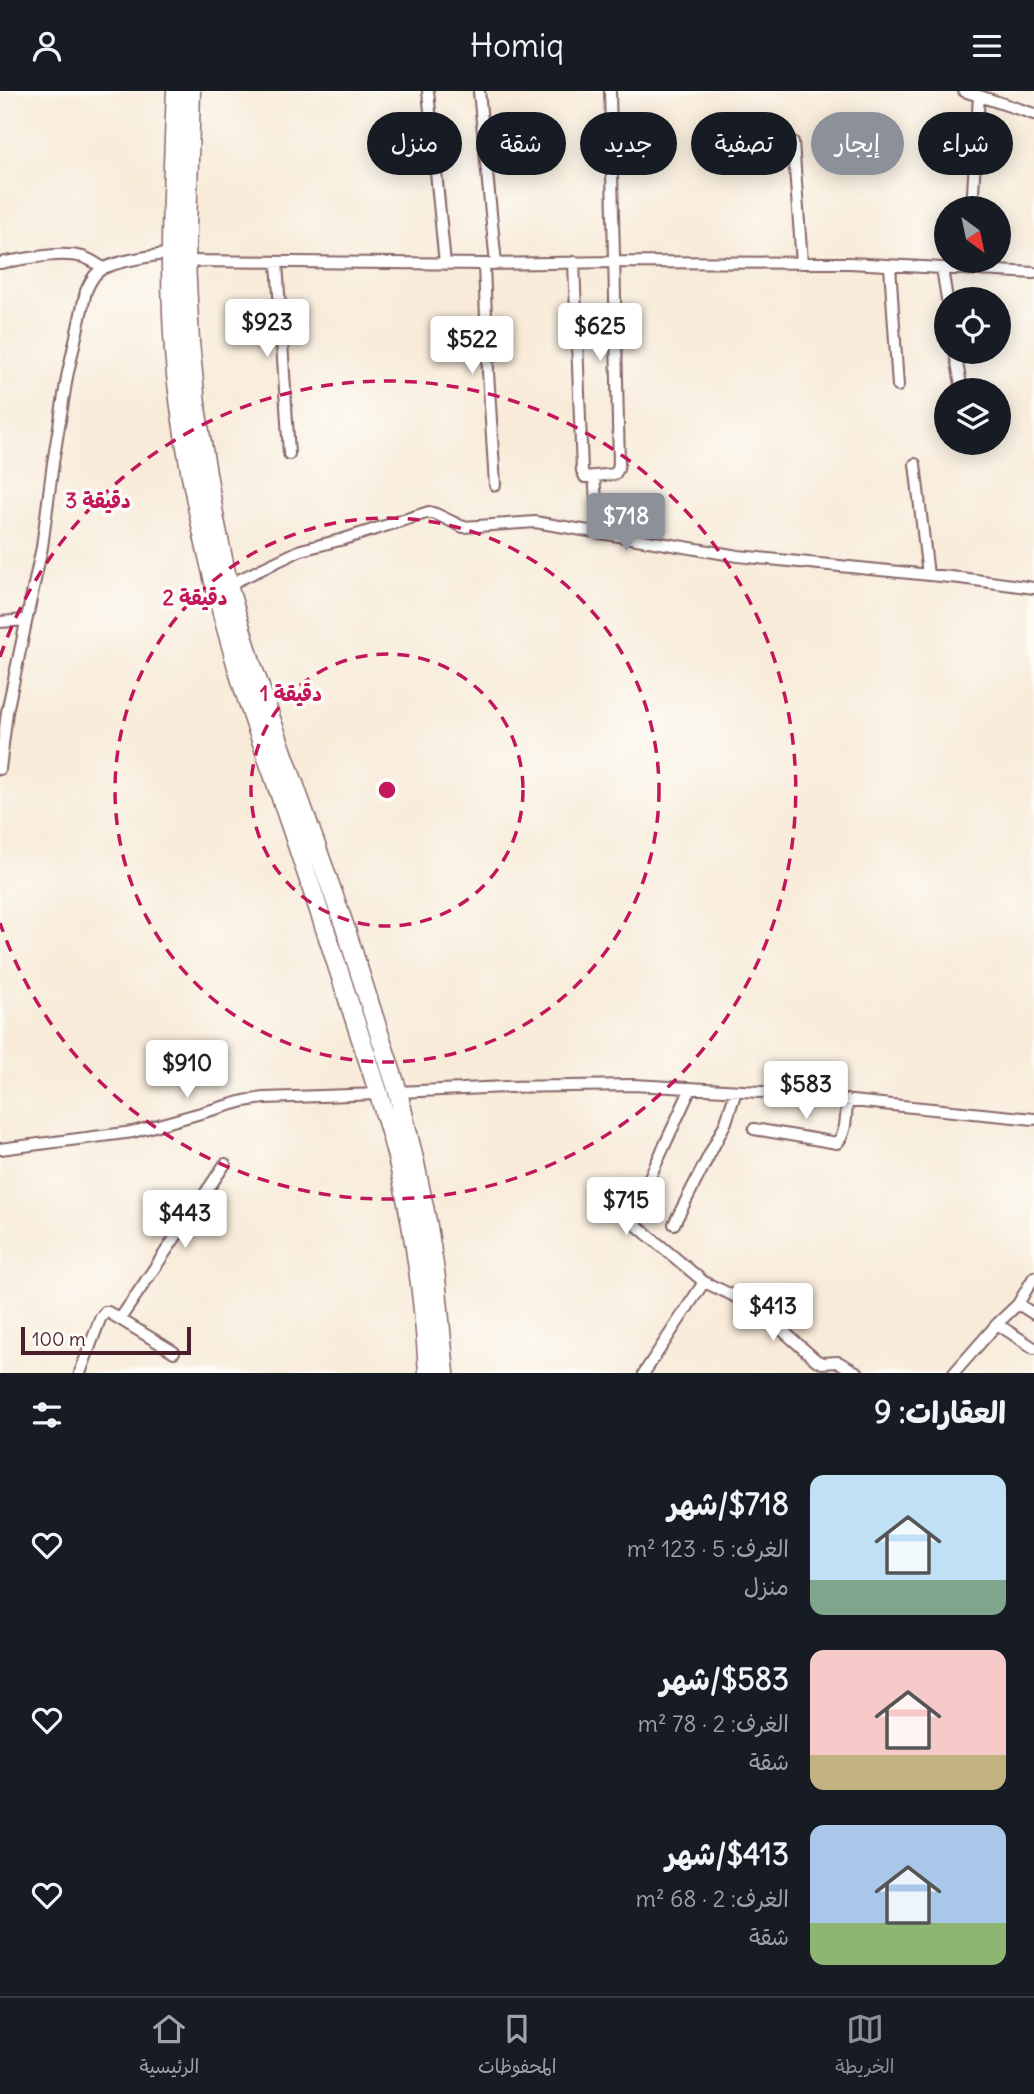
<!DOCTYPE html>
<html lang="ar">
<meta charset="utf-8">
<style>
body{margin:0;font-family:Delius,"Playpen Sans Arabic",sans-serif;background:#20242c;color:#f1f3f6;direction:rtl;height:100vh;display:flex;flex-direction:column;font-size:26px;white-space:nowrap}
*{box-sizing:border-box;margin:0}
p{font-size:23px;color:#9ea1a6}
.icon{flex:none;width:38px;height:38px;fill:none;stroke:currentColor;stroke-width:2;stroke-linecap:round;stroke-linejoin:round}
.map{position:relative;height:1282px;overflow:hidden;direction:ltr}
.panel{display:flex;flex-direction:column;background:#171b24;flex:1}
.panel>*{flex:none}
.guide{position:absolute;left:21px;top:21px;width:992px;height:63px;direction:rtl;display:flex;gap:14px}
.needle{width:46px;rotate:147deg}
.controls{position:absolute;left:934px;top:105px;display:grid;gap:14px}
.controls a{display:grid;place-items:center;width:77px;height:77px;border-radius:50%;background:#171b24;box-shadow:0 4px 18px #0003;font-size:35px}
.scale{position:absolute;left:21px;bottom:18px;width:170px;box-sizing:border-box;padding-left:7px;border:4px solid #4a1f2b;border-top:0;font-size:19px;line-height:24px;white-space:nowrap;color:#4a1f2b;-webkit-text-stroke:5px #fdfcf7;paint-order:stroke}
.price{position:absolute;translate:-50% -60px;padding:0 16px;border-radius:7px;background:#fff;color:#222;font-size:23px;line-height:46px;filter:drop-shadow(0 2px 4px #0008)}
.price::after{content:'';position:absolute;left:50%;top:42px;width:21px;height:16px;margin-left:-10px;background:inherit;clip-path:polygon(0 0,100% 0,50% 100%)}
.price.on{background:#8c9099;color:#fff}
ul{padding:0;list-style:none}
li{display:flex;align-items:center;gap:21px;height:175px;padding:0 28px}
li span{display:grid;place-items:center;flex:none;width:196px;height:140px;border-radius:14px;color:#555}
li>.icon{margin-inline-start:auto}
span .icon{width:84px;height:84px;fill:#fffc;stroke-width:1}
li b{font-size:30px}
h2{display:flex;justify-content:space-between;align-items:center;height:84px;padding:0 28px;font-size:30px}
.chip{padding:0 24px;border-radius:32px;background:#171b24;box-shadow:0 4px 18px #0003;font-size:24px;line-height:63px}
.chip.on{background:#8c9099;color:#fff}
header{display:flex;justify-content:space-between;align-items:center;height:91px;padding:0 28px;background:#171b24;font-size:32px;font-weight:600}
.dock{display:flex;justify-content:space-around;align-items:center;height:98px;border-top:2px solid #363941;background:#171b24;font-size:19px;color:#9ea1a6}
.dock a{display:grid;justify-items:center;gap:4px}
.dock .on{color:#8c9099}
.map>svg:first-child{display:block}
.lines{fill:none;stroke-linecap:round;stroke-linejoin:round}
.minor-casing{stroke:#876668;stroke-width:14}
.primary-casing{stroke:#876668;stroke-width:21}
.minor{stroke:#fff;stroke-width:10}
.primary{stroke:#fff;stroke-width:18}
.ring{fill:none;stroke:#c2185b;stroke-width:3.5;stroke-dasharray:12 9}
.centre{fill:#c2185b;stroke:#fdfcf7;stroke-width:3.5}
.ring-label{font-size:21px;text-anchor:middle;font-weight:bold;fill:#c2185b;stroke:#fdfcf7;stroke-width:7;stroke-linejoin:round;paint-order:stroke}
</style>
<header><svg class="icon" aria-label="menu" viewBox="0 0 24 24"><path d="M4 6h16M4 12h16M4 18h16"/></svg>Homiq<svg class="icon" aria-label="person" viewBox="0 0 24 24"><circle cx="12" cy="8" r="4"/><path d="M4 21q1-7 8-7t8 7"/></svg></header>
<div class="map">
<svg width="1034" height="1282" viewBox="0 0 1034 1282">
<rect width="100%" height="100%" fill="#fdfcf7"/>
<filter id="ink" filterUnits="userSpaceOnUse"><feTurbulence type="fractalNoise" baseFrequency=".0143" numOctaves="2"/><feDisplacementMap in="SourceGraphic" scale="14" xChannelSelector="R" yChannelSelector="G"/><feConvolveMatrix kernelMatrix="1 2 1 2 8 2 1 2 1" color-interpolation-filters="sRGB"/></filter>
<filter id="wash" filterUnits="userSpaceOnUse"><feTurbulence type="fractalNoise" baseFrequency=".00686" numOctaves="4" result="noise"/><feDisplacementMap in="SourceGraphic" scale="28" xChannelSelector="R" yChannelSelector="G"/><feGaussianBlur stdDeviation="1.57" result="paint"/><feColorMatrix in="noise" values="0 0 0 0 0 0 0 0 0 0 0 0 0 0 0 0 0 1.4 0 .05"/><feComposite in="paint" operator="in"/></filter>
<g filter="url(#wash)">
<rect width="100%" height="100%" fill="#f8ebd9"/>
</g>
<g filter="url(#ink)">
<g class="lines">
<defs>
<path id="minor" d="M428,0L445,173
M479,0L496,173
M964,0L1034,23
M793,51L802,172
M972,117L979,5
M186,170L484,173L615,171L849,172L1034,182
M277,171L289,363
M574,171L582,380L585,386L615,383L618,378L619,372L610,0
M0,172C26,168 57,160 83,166C90,168 97,173 103,177
M484,173L488,281L495,394
M890,175L898,295
M942,177L947,208
M955,261L962,299
M915,373L928,484
M594,386L599,441
M228,494L301,459L344,448L429,421L436,423L463,436L535,431L738,465L960,487L1034,497
M0,531L26,529
M0,678L7,621L42,456L53,372L67,286L86,200C89,193 92,186 98,181C110,170 154,165 171,162
M398,1001L506,996L633,994L761,1001L1034,1028
M754,1038L837,1052C847,1042 846,1023 847,1009
M0,1058L133,1041L244,1010L264,1007L379,1003
M674,1133L726,1031L736,1000
M704,1191L732,1204L765,1224L816,1269L822,1272L838,1271L858,1282
M1018,1213L1034,1223
M120,1228L225,1073
M997,1233L1034,1257
M80,1282L100,1228L105,1221H108L174,1261
M644,1282L704,1191L636,1134L632,1125L691,997
M954,1282L997,1233L1018,1213L1034,1186"/>
<path id="primary" d="M176,0C172,94 167,190 176,284C187,383 209,480 237,576C249,618 265,659 279,701C301,766 323,830 344,896C362,952 382,1008 397,1066C414,1136 424,1210 428,1282
M191,0L186,170L190,251L197,323L215,429L230,501L252,574L346,839L398,1001L415,1072L428,1135L436,1187L445,1282"/>
</defs>
<!-- minor casing -->
<use href="#minor" class="minor-casing"/>
<!-- primary casing -->
<use href="#primary" class="primary-casing"/>
<!-- minor -->
<use href="#minor" class="minor"/>
<!-- primary -->
<use href="#primary" class="primary"/>
</g>
</g>
<!-- distance rings -->
<g class="ring">
<circle cx="387" cy="699" r="136"/>
<circle cx="387" cy="699" r="272"/>
<path d="M0 566A409 409 0 1 1 0 832"/>
</g>
<circle cx="387" cy="699" r="10" class="centre"/>
<g class="ring-label">
<text x="98" y="417">3 دقيقة</text>
<text x="195" y="514">2 دقيقة</text>
<text x="291" y="610">1 دقيقة</text>
</g>
</svg>
<div class="controls">
<a><svg class="needle" viewBox="-14 -14 28 28"><path d="M0-13l5 13h-10z" fill="#e53935"/><path d="M0 13l5-13h-10z" fill="#9ea1a6"/></svg></a>
<a><svg class="icon" aria-label="locate" viewBox="0 0 24 24"><circle cx="12" cy="12" r="6"/><path d="M12 2v4M12 18v4M2 12h4M18 12h4"/></svg></a>
<a><svg class="icon" aria-label="layers" viewBox="0 0 24 24"><path d="M12 4l9 5-9 5-9-5zM3 14l9 5 9-5"/></svg></a>
</div>
<div class="scale">100 m</div>
<b class="price" style="left:267px;top:268px">$923</b>
<b class="price" style="left:600px;top:272px">$625</b>
<b class="price" style="left:472px;top:285px">$522</b>
<b class="price on" style="left:626px;top:462px">$718</b>
<b class="price" style="left:187px;top:1009px">$910</b>
<b class="price" style="left:806px;top:1030px">$583</b>
<b class="price" style="left:626px;top:1146px">$715</b>
<b class="price" style="left:185px;top:1159px">$443</b>
<b class="price" style="left:773px;top:1252px">$413</b>
<div class="guide">
<a class="chip">شراء</a>
<a class="chip on">إيجار</a>
<a class="chip">تصفية</a>
<a class="chip">جديد</a>
<a class="chip">شقة</a>
<a class="chip">منزل</a>
</div>
</div>
<section class="panel">
<h2>العقارات: 9<svg class="icon" aria-label="filters" viewBox="0 0 24 24"><path d="M4 7h16M4 17h16"/><circle cx="9" cy="7" r="2"/><circle cx="15" cy="17" r="2"/></svg></h2>
<ul>
<li><span style="background:linear-gradient(#bfe0f5 75%,#7fa58c 0)"><svg class="icon" aria-label="home" viewBox="0 0 24 24"><path d="M3 11l9-7 9 7M6 9v11h12V9"/></svg></span><div><b>$718/شهر</b><p>الغرف: 5 · 123 m²</p><p>منزل</p></div><svg class="icon" aria-label="heart" viewBox="0 0 24 24"><path d="M12 20l-8-8c-3-5 5-10 8-4 3-6 11-1 8 4z"/></svg></li>
<li><span style="background:linear-gradient(#f6c9c9 75%,#c2b280 0)"><svg class="icon" aria-label="home" viewBox="0 0 24 24"><path d="M3 11l9-7 9 7M6 9v11h12V9"/></svg></span><div><b>$583/شهر</b><p>الغرف: 2 · 78 m²</p><p>شقة</p></div><svg class="icon" aria-label="heart" viewBox="0 0 24 24"><path d="M12 20l-8-8c-3-5 5-10 8-4 3-6 11-1 8 4z"/></svg></li>
<li><span style="background:linear-gradient(#a9c7e8 70%,#8fb573 0)"><svg class="icon" aria-label="home" viewBox="0 0 24 24"><path d="M3 11l9-7 9 7M6 9v11h12V9"/></svg></span><div><b>$413/شهر</b><p>الغرف: 2 · 68 m²</p><p>شقة</p></div><svg class="icon" aria-label="heart" viewBox="0 0 24 24"><path d="M12 20l-8-8c-3-5 5-10 8-4 3-6 11-1 8 4z"/></svg></li>
</ul>
</section>
<nav class="dock">
<a class="on"><svg class="icon" aria-label="map" viewBox="0 0 24 24"><path d="M3 6l6-2 6 2 6-2v14l-6 2-6-2-6 2zM9 4v14M15 6v14"/></svg>الخريطة</a>
<a><svg class="icon" aria-label="saved" viewBox="0 0 24 24"><path d="M7 4h10v16l-5-4-5 4z"/></svg>المحفوظات</a>
<a><svg class="icon" aria-label="home" viewBox="0 0 24 24"><path d="M3 11l9-7 9 7M6 9v11h12V9"/></svg>الرئيسية</a>
</nav>
